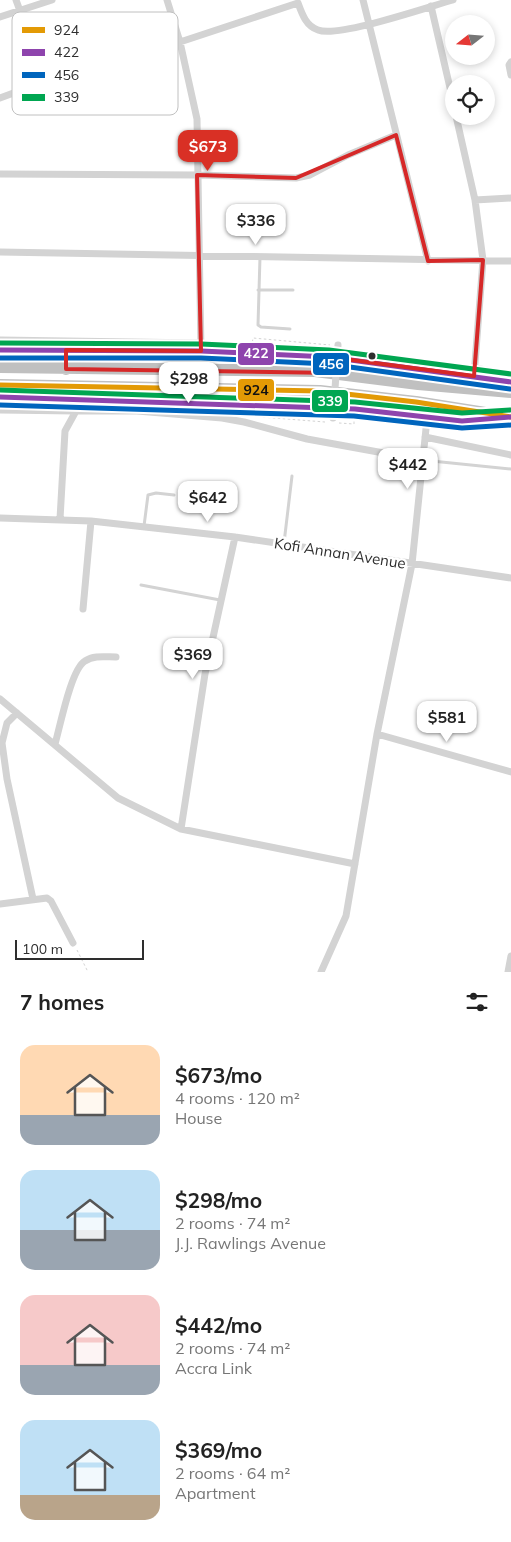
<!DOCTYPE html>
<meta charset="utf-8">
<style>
body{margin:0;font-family:Mulish,sans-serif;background:#f2f2f2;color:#222;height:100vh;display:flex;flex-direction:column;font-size:19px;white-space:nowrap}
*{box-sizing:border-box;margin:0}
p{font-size:16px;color:#767676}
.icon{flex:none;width:28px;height:28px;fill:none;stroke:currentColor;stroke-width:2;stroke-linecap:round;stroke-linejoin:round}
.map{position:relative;height:972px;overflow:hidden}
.side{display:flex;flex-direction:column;background:#fff;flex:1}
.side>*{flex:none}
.needle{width:32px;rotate:253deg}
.controls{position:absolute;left:445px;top:15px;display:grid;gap:10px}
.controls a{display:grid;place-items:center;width:50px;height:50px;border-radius:50%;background:#fff;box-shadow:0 2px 8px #0003;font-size:25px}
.scale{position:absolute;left:15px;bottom:12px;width:129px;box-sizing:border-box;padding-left:5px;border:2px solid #2e2e2e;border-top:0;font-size:14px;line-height:18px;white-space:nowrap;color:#2e2e2e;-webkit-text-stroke:4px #fff;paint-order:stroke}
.price{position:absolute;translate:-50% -42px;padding:0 11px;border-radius:10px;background:#fff;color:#222;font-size:16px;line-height:32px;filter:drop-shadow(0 1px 2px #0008)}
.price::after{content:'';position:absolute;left:50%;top:30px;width:15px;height:11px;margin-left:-8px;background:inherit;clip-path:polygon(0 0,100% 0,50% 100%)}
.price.on{background:#d93025;color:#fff}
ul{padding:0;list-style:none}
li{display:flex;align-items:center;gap:15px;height:125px;padding:0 20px}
li span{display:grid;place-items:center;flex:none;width:140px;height:100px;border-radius:15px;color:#555}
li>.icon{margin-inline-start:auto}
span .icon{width:60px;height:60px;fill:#fffc;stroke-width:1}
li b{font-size:21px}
h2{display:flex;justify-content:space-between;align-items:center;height:60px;padding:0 20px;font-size:21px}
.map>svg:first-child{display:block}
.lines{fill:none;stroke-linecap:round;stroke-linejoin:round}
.path{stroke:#d3d3d3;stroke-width:1;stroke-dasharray:2.5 2.5;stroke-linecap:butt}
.lane{stroke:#d3d3d3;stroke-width:3}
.street{stroke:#d3d3d3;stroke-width:7}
.highway{stroke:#c0c0c0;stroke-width:12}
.street-bridge{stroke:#d3d3d3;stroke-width:7}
.bus-1-casing{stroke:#fff;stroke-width:9}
.bus-2-casing{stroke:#fff;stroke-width:9}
.bus-3-casing{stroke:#fff;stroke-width:9}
.bus-4-casing{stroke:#fff;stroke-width:9}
.bus-1{stroke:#e39a05;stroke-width:5}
.bus-2{stroke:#8e44ad;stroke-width:5}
.bus-3{stroke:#0065bd;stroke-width:5}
.bus-4{stroke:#00a651;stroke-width:5}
.marked{fill:none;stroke:#d62828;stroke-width:4;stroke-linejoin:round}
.bus-dot{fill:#2e2e2e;stroke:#fff;stroke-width:2}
.labels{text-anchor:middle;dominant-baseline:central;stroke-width:5;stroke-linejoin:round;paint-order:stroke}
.street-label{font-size:15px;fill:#2e2e2e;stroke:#fff}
.key{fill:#fff;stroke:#c0c0c0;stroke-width:1}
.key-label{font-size:14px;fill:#2e2e2e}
.line-badge{stroke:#fff;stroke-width:2}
.badge-label{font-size:14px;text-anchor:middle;font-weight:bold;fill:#fff}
.pale-badge-label{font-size:14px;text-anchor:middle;font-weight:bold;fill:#111}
</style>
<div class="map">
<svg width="511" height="972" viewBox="0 0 511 972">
<rect width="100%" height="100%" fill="#fff"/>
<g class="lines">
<!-- path -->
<path class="path" d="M285,346L252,344L253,338L330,345
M325,418L261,413V417L325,422
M339,423L354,424V417
M77,950L88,972"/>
<!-- lane -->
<path class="lane" d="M260,257L258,325L261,327L290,329
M258,290H293
M0,338L200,341
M422,460L511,469
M144,526L148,495L156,493L174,495
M284,543L292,476
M141,585L220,600"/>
<!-- street -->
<path class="street" d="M16,0L46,81
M167,0L180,42L197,119L201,351
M363,0L428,261
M431,6L454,105
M0,17L52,0
M511,62L509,65L511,75
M0,98L46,81L180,42L298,3C302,14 306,26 318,30C338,38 428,7 453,0
M456,116L475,200L483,260L474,376
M0,174L197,175L296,178L310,175L348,155L396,135
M475,200L511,198
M0,252L511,261
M0,350L201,351L329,357L511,382
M475,368L511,375
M0,397C118,399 236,401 354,409C403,413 442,422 494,419
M0,410L76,411
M425,437L511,455
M0,518L91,521L235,537L511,578
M60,519L65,431L76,411H137L222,418L244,422L307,439L422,460
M83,609L91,521
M0,699L118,798L181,829L355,864
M17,713L7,723L2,743L7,779L33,899
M377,734L511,772
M55,744C60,727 71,669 85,661C94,655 105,657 116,657
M181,829L205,674L235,537
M0,904L47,898L51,901L73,943
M321,972L346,916L377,734L412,564L427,419
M508,972L511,956"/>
<!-- highway -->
<path class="highway" d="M0,367L315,371L418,384L511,392
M66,369V350
M0,385L320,391L416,402L511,417"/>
<!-- street-bridge -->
<path class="street-bridge" d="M333,418L338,345"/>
<defs>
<path id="bus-1" d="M0,385L320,391L416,402L511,417"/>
<path id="bus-2" d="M0,350L201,351L329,357L511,382
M0,397L355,409L462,421L511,417"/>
<path id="bus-3" d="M0,358H201L328,364L510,389
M0,405L354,416L462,428L511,425"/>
<path id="bus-4" d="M0,343L201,344L329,350L511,374
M0,390L355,402L462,413L510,410"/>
</defs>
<!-- bus-1 casing -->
<use href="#bus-1" class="bus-1-casing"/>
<!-- bus-2 casing -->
<use href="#bus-2" class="bus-2-casing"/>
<!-- bus-3 casing -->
<use href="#bus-3" class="bus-3-casing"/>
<!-- bus-4 casing -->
<use href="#bus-4" class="bus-4-casing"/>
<!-- bus-1 -->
<use href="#bus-1" class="bus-1"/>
<!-- bus-2 -->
<use href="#bus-2" class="bus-2"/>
<!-- bus-3 -->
<use href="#bus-3" class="bus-3"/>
<!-- bus-4 -->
<use href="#bus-4" class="bus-4"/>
</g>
<!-- marked area -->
<path class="marked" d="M396,135L428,261L483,260L474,376L337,358L336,373L66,369V350L201,351L197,175L296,178Z"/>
<!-- markers -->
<circle class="bus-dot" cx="372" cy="356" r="4.5"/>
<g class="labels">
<!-- street labels -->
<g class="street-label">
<text transform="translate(340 553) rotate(9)">Kofi Annan Avenue</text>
</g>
</g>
<!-- legend -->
<rect x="12" y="12" width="166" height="103" rx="8" class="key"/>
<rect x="22" y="27" width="23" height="6" fill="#e39a05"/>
<rect x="22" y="49" width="23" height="7" fill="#8e44ad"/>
<rect x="22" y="72" width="23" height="6" fill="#0065bd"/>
<rect x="22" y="94" width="23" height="7" fill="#00a651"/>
<g class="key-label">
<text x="54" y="35">924</text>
<text x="54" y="57">422</text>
<text x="54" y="80">456</text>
<text x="54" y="102">339</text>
</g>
<g class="line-badge">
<rect x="237" y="342" width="38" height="24" rx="5" fill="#8e44ad"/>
<rect x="312" y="352" width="38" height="24" rx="5" fill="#0065bd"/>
<rect x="237" y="378" width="38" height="24" rx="5" fill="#e39a05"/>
<rect x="311" y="389" width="38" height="24" rx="5" fill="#00a651"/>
</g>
<g class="badge-label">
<text x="256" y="358">422</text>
<text x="331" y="369">456</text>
<text x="330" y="406">339</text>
</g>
<g class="pale-badge-label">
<text x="256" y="395">924</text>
</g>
</svg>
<div class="controls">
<a><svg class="needle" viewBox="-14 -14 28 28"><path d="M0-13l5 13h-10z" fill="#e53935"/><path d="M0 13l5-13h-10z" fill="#767676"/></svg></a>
<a><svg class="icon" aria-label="locate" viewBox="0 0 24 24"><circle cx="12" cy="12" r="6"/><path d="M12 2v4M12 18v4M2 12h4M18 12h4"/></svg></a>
</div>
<div class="scale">100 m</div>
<b class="price on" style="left:208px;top:172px">$673</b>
<b class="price" style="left:256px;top:246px">$336</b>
<b class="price" style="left:189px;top:404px">$298</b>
<b class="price" style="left:408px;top:490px">$442</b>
<b class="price" style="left:208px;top:523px">$642</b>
<b class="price" style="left:193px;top:680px">$369</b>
<b class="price" style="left:447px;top:743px">$581</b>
</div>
<section class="side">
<h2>7 homes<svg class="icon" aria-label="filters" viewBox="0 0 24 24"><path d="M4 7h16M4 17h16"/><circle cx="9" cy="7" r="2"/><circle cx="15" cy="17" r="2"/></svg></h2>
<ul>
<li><span style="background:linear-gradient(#ffd9b3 70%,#9aa5b1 0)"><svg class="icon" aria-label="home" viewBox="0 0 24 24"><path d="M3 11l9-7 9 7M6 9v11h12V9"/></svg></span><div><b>$673/mo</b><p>4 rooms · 120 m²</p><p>House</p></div></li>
<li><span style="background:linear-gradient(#bfe0f5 60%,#9aa5b1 0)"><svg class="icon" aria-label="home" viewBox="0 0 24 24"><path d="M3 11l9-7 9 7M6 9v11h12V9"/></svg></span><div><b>$298/mo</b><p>2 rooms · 74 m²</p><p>J.J. Rawlings Avenue</p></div></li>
<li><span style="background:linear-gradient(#f6c9c9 70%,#9aa5b1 0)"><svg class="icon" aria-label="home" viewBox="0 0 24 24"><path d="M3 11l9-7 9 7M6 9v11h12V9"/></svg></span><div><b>$442/mo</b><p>2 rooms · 74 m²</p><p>Accra Link</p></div></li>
<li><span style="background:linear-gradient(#bfe0f5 75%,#b9a48a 0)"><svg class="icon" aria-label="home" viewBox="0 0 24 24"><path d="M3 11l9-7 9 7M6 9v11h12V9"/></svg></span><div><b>$369/mo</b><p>2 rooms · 64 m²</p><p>Apartment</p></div></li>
</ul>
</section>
